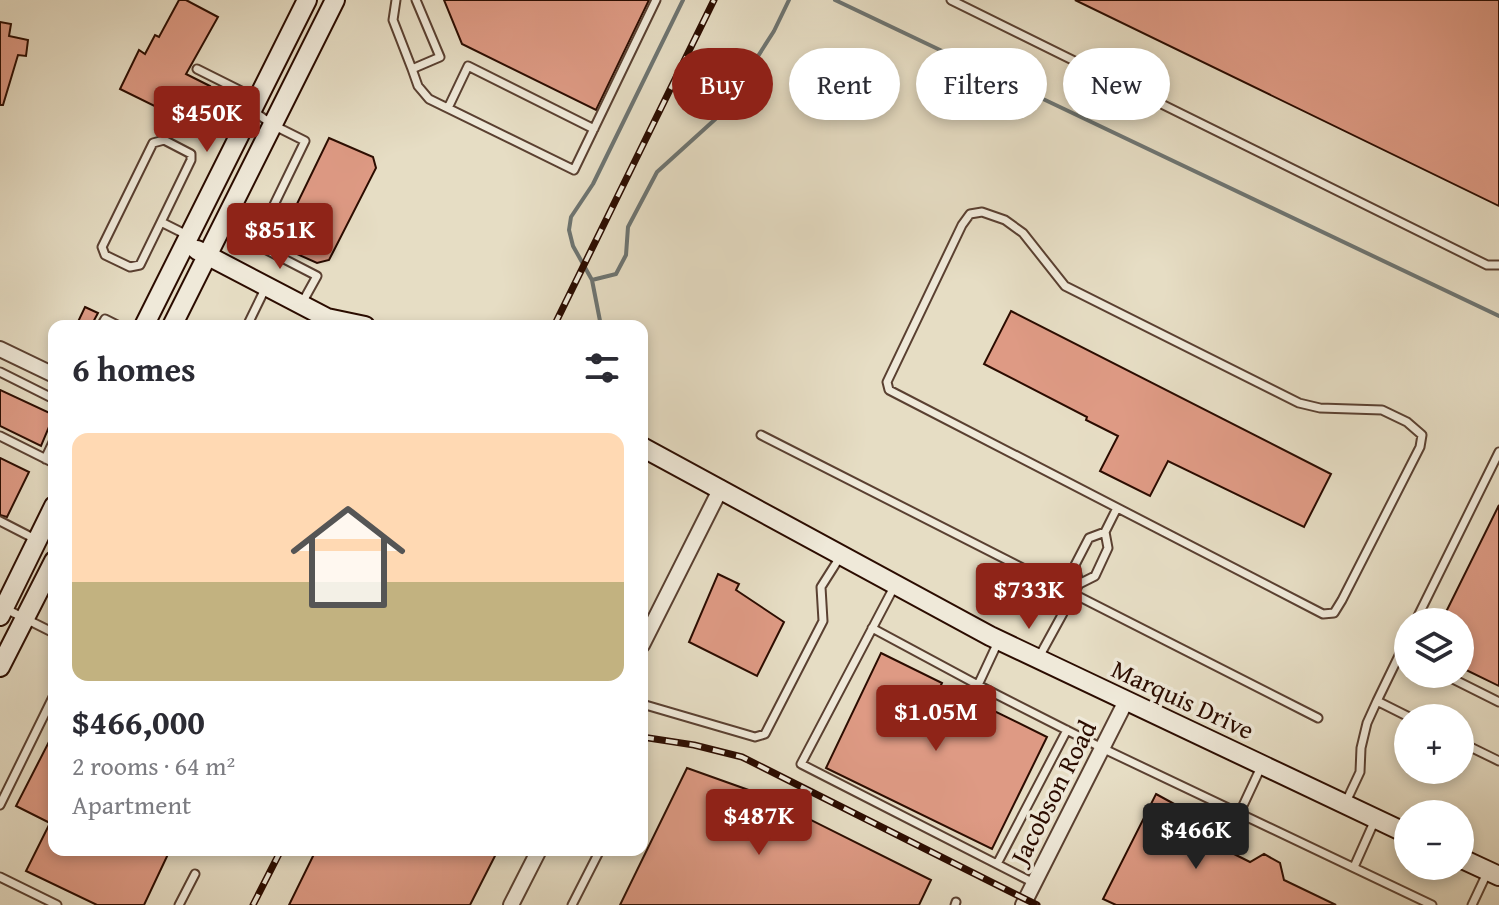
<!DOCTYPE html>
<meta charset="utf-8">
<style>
body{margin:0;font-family:"Gentium Book Plus",serif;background:#f2f2f3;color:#2b2b33;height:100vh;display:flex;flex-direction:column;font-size:30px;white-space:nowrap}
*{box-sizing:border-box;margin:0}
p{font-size:26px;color:#7c7c81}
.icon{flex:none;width:44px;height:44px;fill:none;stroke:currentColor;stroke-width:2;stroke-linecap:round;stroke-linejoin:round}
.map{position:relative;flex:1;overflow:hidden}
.panel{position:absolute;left:48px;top:320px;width:600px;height:536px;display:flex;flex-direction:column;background:#fff;border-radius:16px;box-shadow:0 4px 12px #0003}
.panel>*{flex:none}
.hud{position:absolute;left:672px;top:48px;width:706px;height:72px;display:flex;gap:16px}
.controls{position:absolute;left:1394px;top:608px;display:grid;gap:16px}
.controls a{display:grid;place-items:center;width:80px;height:80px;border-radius:50%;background:#fff;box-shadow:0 4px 12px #0003;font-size:40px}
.price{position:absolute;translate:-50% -68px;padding:0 18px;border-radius:8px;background:#8f2418;color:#fff;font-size:26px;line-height:52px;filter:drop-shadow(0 2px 4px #0008)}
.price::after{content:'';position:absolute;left:50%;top:48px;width:24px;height:18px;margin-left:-12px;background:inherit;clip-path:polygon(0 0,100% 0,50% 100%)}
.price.current{background:#222;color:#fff}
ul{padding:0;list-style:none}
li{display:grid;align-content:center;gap:16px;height:424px;padding:0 24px}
li span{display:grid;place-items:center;height:248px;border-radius:16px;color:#555}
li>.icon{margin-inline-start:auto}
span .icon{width:144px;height:144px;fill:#fffc;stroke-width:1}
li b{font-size:34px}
h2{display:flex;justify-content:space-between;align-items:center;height:96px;padding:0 24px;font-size:34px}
.tag{padding:0 28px;border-radius:36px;background:#fff;box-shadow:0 4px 12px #0003;font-size:28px;line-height:72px}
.tag.current{background:#8f2418;color:#fff}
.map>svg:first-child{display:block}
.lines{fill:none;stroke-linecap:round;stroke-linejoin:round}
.stream{stroke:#6d7471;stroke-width:4}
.building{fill:#de9a84;stroke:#2b0c00;stroke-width:2}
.lane-casing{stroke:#5a4031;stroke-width:11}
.street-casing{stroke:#5a4031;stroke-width:18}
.secondary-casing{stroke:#2b0c00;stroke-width:22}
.lane{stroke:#efe9d9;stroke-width:7}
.street{stroke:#efe9d9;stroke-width:14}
.secondary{stroke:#efe9d9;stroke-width:18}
.rail-casing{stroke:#2b0c00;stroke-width:7}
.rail{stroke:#efe9d9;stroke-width:4;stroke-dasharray:12;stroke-linecap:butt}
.labels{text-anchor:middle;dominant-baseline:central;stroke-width:7;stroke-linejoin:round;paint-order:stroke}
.street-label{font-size:26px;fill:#2b0c00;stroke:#efe9d9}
</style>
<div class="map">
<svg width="1499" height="905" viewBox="0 0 1499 905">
<rect width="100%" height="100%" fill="#e6ddc4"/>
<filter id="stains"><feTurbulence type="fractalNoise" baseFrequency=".0025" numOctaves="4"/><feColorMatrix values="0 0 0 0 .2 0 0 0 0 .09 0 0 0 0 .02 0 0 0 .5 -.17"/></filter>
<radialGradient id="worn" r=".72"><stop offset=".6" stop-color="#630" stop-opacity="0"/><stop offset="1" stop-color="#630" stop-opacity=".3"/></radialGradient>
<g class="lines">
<!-- stream -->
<path class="stream" d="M835,0L1499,316
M592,280L616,274L626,255L628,227L657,172L721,114L774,31L789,0
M601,326L592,280L573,246L569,230L571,217L593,184L683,0
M642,419L645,424
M642,491L643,489"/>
</g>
<!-- building -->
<path class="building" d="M179,0H186L218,17L186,74L210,86L204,98L214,103L208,117L197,111L191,124L120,89L139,50L145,54L155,35L159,37Z
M444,0H649L596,110L462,44Z
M1075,0H1499V206Z
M0,22L11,24L9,36L28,40L26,56L18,55L3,105H0Z
M329,138L373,157L376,168L329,260L317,263L277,245Z
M85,307L98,313L91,326H76Z
M1011,311L1331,474L1304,527L1168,461L1150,496L1100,471L1118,436L1086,420L1087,417L984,364Z
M0,390L54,415L41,446L0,426Z
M0,458L29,472L7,517L0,515Z
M1499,505V686L1460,667V622H1441Z
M718,574L739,584L736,590L784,622L757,676L689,642Z
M881,653L942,683L936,696L974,715L980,704L1047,737L992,849L826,768Z
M54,732V850H170L144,905H97L26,871L50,823L16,806Z
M687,768L757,793L931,880L919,905H620Z
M1156,794L1178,806L1170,822L1250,862L1264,854L1280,863L1284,880L1336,905H1116L1103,899Z
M316,850H498L470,905H289Z"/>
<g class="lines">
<defs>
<path id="lane" d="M396,0L393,20L412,69L440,57L416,0
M951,0L1487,265H1499
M197,69L241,91L252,110L273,125L305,141L255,244L317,276L302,303
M412,69L418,86L429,99L574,170L656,0
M448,108L468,66L594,129
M982,212L1005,220L1023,233L1065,286L1299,403L1320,408L1382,410L1407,422L1422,435L1420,447L1342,600L1334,613L1323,614L889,390L887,382L962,225L970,214Z
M161,222L140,265L130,267L105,255L102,247L153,143L164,140L191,154V160L161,222L187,235
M101,326L105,319L119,326
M247,326L265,289
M0,372L54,399
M761,435L1318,718
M0,436L54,463
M45,459L54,440
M0,521L35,539
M1079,584L1095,576L1108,548L1105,532L1117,508
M894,587L801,764L1034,883
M6,609L54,633
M1415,622L1499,452
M872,628L978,685
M1408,637L1377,701L1411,718
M998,642L978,685L1102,748L1432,905
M1039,657L1079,584L1075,565L1089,538L1105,532
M1443,674L1499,702
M642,704L755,737L765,734L823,621L821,587L840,557
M1460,742L1499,761
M1345,804L1360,772L1361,748L1367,723L1377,701
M0,805L54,695
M1240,812L1261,767
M997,864L1067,730
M1354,867L1374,822
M0,877L57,905
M179,905L195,874
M572,905L600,850
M955,905L956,902
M1472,905L1488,871"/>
<path id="street" d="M0,349L54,375
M642,645L721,488
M511,905L539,850
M1023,905L1126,701"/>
<path id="secondary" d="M197,250L327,318L365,326
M144,326L307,0
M172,326L335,0
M642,447L990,636L1408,834
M0,616L54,506
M0,667L54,561
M1460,858L1499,876"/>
</defs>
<!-- lane casing -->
<use href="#lane" class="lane-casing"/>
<!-- street casing -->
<use href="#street" class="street-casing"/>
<!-- secondary casing -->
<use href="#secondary" class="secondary-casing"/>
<!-- lane -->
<use href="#lane" class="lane"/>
<!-- street -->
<use href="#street" class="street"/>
<!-- secondary -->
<use href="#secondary" class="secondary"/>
<defs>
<path id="rail" d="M554,326L714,0
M642,737L694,745L742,757L1037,905
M253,905L281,850"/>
</defs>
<!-- rail casing -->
<use href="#rail" class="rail-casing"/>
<!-- rail -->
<use href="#rail" class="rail"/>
</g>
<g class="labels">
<!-- street labels -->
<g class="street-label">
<text transform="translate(1183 699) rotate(25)">Marquis Drive</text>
<text transform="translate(1053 792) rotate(-63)">Jacobson Road</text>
</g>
</g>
<rect width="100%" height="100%" filter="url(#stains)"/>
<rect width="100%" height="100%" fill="url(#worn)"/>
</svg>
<div class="controls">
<a><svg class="icon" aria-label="layers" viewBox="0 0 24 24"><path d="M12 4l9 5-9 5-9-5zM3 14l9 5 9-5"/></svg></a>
<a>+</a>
<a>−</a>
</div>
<b class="price" style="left:207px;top:154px">$450K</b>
<b class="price" style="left:280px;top:271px">$851K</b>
<b class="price" style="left:1029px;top:631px">$733K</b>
<b class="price" style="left:936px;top:753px">$1.05M</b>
<b class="price" style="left:759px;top:857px">$487K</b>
<b class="price current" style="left:1196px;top:871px">$466K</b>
<div class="hud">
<a class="tag current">Buy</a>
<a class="tag">Rent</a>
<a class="tag">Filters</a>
<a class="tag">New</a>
</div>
<section class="panel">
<h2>6 homes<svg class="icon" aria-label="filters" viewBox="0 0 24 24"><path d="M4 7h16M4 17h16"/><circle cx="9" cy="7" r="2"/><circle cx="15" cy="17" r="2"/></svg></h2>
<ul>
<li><span style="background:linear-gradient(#ffd9b3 60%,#c2b280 0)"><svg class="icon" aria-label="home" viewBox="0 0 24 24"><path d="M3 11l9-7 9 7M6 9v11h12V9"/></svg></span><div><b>$466,000</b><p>2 rooms · 64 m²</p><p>Apartment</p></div></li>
</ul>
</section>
</div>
